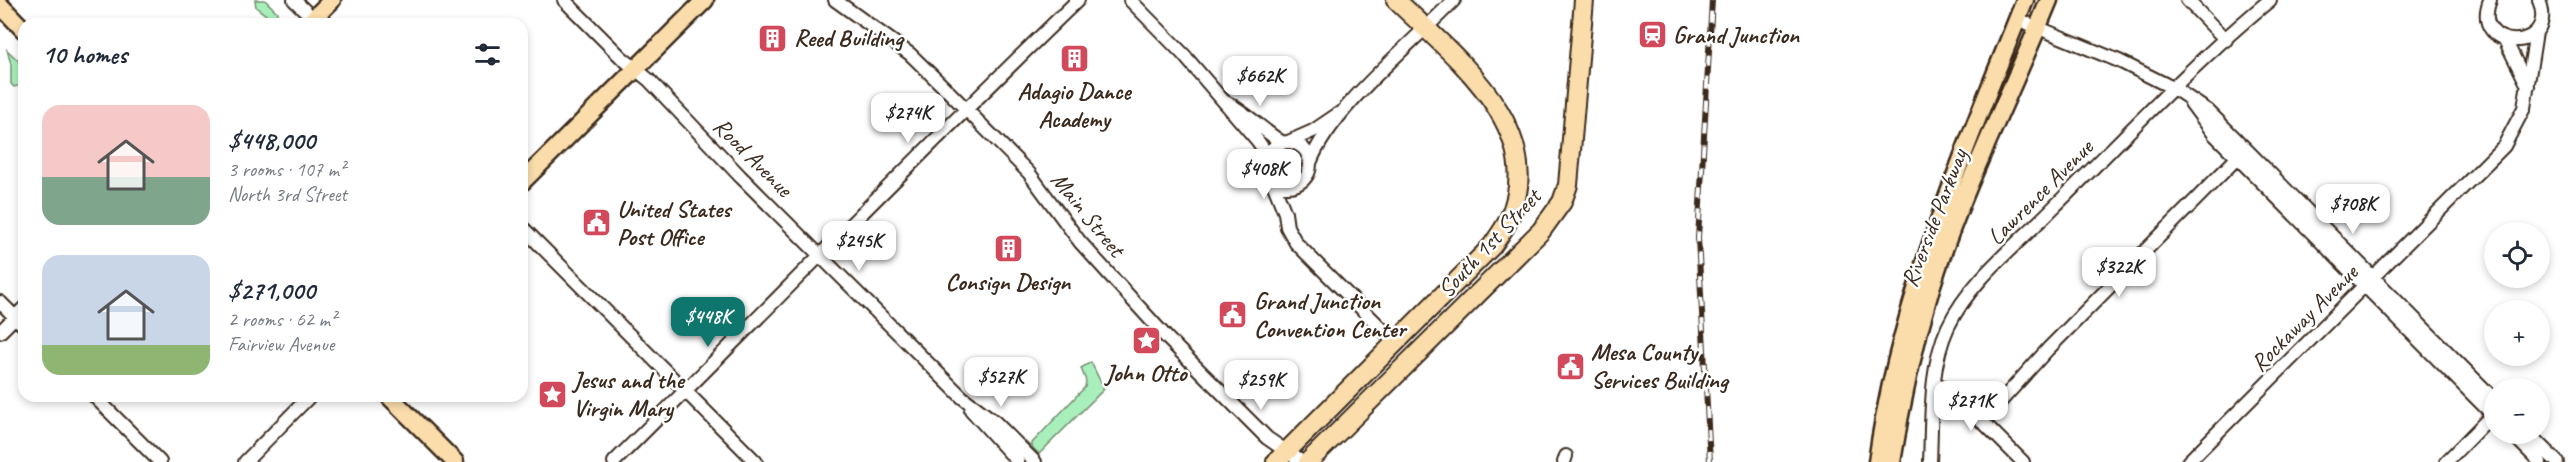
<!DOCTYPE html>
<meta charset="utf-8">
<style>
body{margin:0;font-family:Caveat,sans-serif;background:#f6f6f7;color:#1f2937;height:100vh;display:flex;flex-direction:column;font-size:22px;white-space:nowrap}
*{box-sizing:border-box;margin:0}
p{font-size:20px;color:#747a83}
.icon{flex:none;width:33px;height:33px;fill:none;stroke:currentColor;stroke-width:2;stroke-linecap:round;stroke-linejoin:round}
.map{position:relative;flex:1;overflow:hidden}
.details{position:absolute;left:18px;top:18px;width:510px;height:384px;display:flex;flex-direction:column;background:#fff;border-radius:18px;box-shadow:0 3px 9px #0003}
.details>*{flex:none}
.fabs{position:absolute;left:2484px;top:222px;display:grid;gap:12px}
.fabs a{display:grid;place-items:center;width:66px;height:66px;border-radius:50%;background:#fff;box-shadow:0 3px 9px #0003;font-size:30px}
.price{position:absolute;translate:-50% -51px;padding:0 14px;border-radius:12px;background:#fff;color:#222;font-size:20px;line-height:39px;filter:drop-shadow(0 2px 3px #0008)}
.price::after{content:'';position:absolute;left:50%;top:36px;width:18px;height:14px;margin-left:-9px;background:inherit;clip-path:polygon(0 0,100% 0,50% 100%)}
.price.selected{background:#0f766e;color:#fff}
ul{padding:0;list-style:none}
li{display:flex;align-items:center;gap:18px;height:150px;padding:0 24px}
li span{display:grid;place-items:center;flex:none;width:168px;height:120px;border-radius:18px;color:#555}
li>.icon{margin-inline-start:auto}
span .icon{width:72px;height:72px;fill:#fffc;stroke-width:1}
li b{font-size:26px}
h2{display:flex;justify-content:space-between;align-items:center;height:72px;padding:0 24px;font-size:26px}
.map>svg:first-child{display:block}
.green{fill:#a8efbb;stroke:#728c6c;stroke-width:1.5}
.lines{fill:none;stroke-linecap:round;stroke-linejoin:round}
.minor-casing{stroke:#3b2a1e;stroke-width:16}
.major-casing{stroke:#3b2a1e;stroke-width:21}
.highway-casing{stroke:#3b2a1e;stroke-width:22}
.minor{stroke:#fff;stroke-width:12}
.major{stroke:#faddab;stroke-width:16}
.highway{stroke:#faddab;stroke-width:18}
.rail-casing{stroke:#3b2a1e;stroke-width:6}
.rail{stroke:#fff;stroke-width:4;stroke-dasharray:11;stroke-linecap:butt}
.labels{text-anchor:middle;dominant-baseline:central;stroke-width:5;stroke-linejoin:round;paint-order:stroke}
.poi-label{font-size:24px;font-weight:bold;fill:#3b2a1e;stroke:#fff;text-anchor:start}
.street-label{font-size:24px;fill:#3b2a1e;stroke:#fff}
</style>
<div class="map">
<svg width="2568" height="462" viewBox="0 0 2568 462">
<rect width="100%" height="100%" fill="#fff"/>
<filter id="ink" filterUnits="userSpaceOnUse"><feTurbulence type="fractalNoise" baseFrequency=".0167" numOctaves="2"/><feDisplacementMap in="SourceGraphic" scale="12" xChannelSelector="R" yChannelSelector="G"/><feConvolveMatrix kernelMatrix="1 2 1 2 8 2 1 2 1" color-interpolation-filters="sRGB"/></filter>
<g filter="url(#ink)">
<!-- green -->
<path class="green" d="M255,0H265L277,12L276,23L256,7Z
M7,50L24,66V84L14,87L11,84V64Z
M1091,362L1104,389L1039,454L1032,447V443L1085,387L1086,381L1081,368Z"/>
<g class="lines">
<defs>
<path id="minor" d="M294,0L318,23
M564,0L621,57L649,80L740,176L962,397L995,422L1035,462
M835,0L910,54L951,94L1029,173L1080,242L1168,339L1267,438L1302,462
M1130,0L1183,54L1257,140L1262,147L1266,165
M2187,0L2226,40
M2490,0C2469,53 2560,54 2539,0
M2017,19L2119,61L2175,89L2208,111L2494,399
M2505,40L2528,86
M1224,101C1246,112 1262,130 1283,143
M2191,103L2214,134L2494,416
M1288,142L1313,131L1338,114
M1266 164a22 22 0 1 1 44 0a22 22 0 1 1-44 0Z
M1310,163C1331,108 1412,44 1454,0
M1270,176L1285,213L1287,227L1296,243L1396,343
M522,227L756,462
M0,302L24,326
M0,332L24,308
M1934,382L1960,399L2023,462
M94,396L160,462
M971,410L1018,462
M1982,422L2048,349L2237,158
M2512,434L2540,462
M2529,434L2557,462
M245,462L310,396
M614,462C769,308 921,151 1078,0
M1564,462L1566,456
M1930,462C1932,418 1929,368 1948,327C1970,280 2018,244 2053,208C2123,139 2194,62 2270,0
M2188,462L2504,146L2524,108L2536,32
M2446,462L2493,414"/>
<path id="major" d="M0,5L24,30
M308,24L332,0
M522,182L705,0
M389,396L455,462
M1877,462C1899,300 1965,150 2025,0
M1892,462C1901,403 1914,345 1931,288C1962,189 2010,96 2049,0"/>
<path id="highway" d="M1276,462L1492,246C1498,237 1505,228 1509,219C1550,128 1452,55 1396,0
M1308,462L1541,231L1562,202L1568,185L1584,0"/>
</defs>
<!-- minor casing -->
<use href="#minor" class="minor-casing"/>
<!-- major casing -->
<use href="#major" class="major-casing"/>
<!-- highway casing -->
<use href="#highway" class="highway-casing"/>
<!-- minor -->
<use href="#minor" class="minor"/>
<!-- major -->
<use href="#major" class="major"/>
<!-- highway -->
<use href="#highway" class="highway"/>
<defs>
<path id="rail" d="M1710,462L1698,238L1712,0"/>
</defs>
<!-- rail casing -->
<use href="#rail" class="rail-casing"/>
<!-- rail -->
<use href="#rail" class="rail"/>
</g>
</g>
<!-- icons -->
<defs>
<symbol id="station-square" viewBox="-11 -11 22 22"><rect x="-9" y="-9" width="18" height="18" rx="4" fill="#d1495b" stroke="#fff"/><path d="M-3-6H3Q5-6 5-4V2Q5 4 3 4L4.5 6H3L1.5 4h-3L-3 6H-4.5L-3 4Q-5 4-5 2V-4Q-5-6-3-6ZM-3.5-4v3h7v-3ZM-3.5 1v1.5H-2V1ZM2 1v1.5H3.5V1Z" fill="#fff"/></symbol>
<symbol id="building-square" viewBox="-11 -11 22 22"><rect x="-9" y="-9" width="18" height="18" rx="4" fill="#d1495b" stroke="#fff"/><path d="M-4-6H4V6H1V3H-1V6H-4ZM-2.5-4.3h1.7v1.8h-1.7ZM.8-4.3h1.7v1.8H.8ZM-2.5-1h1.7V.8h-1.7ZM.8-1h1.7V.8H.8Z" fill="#fff"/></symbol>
<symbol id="civic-square" viewBox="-11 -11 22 22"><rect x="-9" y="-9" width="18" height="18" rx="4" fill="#d1495b" stroke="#fff"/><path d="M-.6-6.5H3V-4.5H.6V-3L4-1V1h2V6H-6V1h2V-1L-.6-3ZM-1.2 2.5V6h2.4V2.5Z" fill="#fff"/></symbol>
<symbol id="sight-square" viewBox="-11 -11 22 22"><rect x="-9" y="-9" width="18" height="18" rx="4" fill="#d1495b" stroke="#fff"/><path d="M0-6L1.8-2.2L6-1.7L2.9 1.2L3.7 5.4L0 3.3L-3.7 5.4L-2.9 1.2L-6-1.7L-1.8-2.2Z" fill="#fff"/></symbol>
</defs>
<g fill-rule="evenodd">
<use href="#station-square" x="1636" y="18" width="33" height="33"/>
<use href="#building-square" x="756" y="22" width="33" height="33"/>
<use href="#building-square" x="1058" y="42" width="33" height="33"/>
<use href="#civic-square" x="580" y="206" width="33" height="33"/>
<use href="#building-square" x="992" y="232" width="33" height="33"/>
<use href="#civic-square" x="1216" y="298" width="33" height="33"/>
<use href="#sight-square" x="1130" y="324" width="33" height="33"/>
<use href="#civic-square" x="1554" y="350" width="33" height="33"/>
<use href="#sight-square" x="536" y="378" width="33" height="33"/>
</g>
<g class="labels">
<!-- poi labels -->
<g class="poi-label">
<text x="1673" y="35">Grand Junction</text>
<text x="794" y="38">Reed Building</text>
<text x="1074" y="91" text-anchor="middle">Adagio Dance<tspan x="1074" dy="28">Academy</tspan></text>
<text x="617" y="209">United States<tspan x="617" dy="28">Post Office</tspan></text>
<text x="1008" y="282" text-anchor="middle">Consign Design</text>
<text x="1254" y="301">Grand Junction<tspan x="1254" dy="28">Convention Center</tspan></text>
<text x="1591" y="352">Mesa County<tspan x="1591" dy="28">Services Building</tspan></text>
<text x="1146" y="373" text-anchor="middle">John Otto</text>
<text x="573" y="380">Jesus and the<tspan x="573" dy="28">Virgin Mary</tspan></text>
</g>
<!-- street labels -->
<g class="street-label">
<text transform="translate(753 157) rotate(45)">Rood Avenue</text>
<text transform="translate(2040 192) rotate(-45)">Lawrence Avenue</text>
<text transform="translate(1088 214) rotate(51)">Main Street</text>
<text transform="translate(1934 218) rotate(-69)">Riverside Parkway</text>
<text transform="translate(1489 243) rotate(-47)">South 1st Street</text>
<text transform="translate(2304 318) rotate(-45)">Rockaway Avenue</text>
</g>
</g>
</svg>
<div class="fabs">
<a><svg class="icon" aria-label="locate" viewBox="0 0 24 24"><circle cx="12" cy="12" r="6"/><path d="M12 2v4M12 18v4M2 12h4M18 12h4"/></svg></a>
<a>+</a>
<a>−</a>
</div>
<b class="price" style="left:1260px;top:107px">$662K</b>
<b class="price" style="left:908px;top:144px">$274K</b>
<b class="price" style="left:1264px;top:200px">$408K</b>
<b class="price" style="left:2353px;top:235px">$708K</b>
<b class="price" style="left:859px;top:272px">$245K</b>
<b class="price" style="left:2119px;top:298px">$322K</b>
<b class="price selected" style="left:708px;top:348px">$448K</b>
<b class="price" style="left:1001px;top:408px">$527K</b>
<b class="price" style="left:1261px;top:411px">$259K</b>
<b class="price" style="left:1971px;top:432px">$271K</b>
<section class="details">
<h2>10 homes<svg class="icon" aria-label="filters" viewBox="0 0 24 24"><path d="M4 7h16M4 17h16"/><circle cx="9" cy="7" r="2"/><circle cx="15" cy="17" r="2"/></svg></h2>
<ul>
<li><span style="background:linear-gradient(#f6c9c9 60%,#7fa58c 0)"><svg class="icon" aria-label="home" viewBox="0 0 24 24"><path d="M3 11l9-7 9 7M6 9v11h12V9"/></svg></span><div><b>$448,000</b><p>3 rooms · 107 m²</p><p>North 3rd Street</p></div></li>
<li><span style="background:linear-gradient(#c9d6e8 75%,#8fb573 0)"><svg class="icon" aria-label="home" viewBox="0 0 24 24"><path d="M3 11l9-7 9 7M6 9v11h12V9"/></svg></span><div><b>$271,000</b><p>2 rooms · 62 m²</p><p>Fairview Avenue</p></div></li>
</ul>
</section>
</div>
